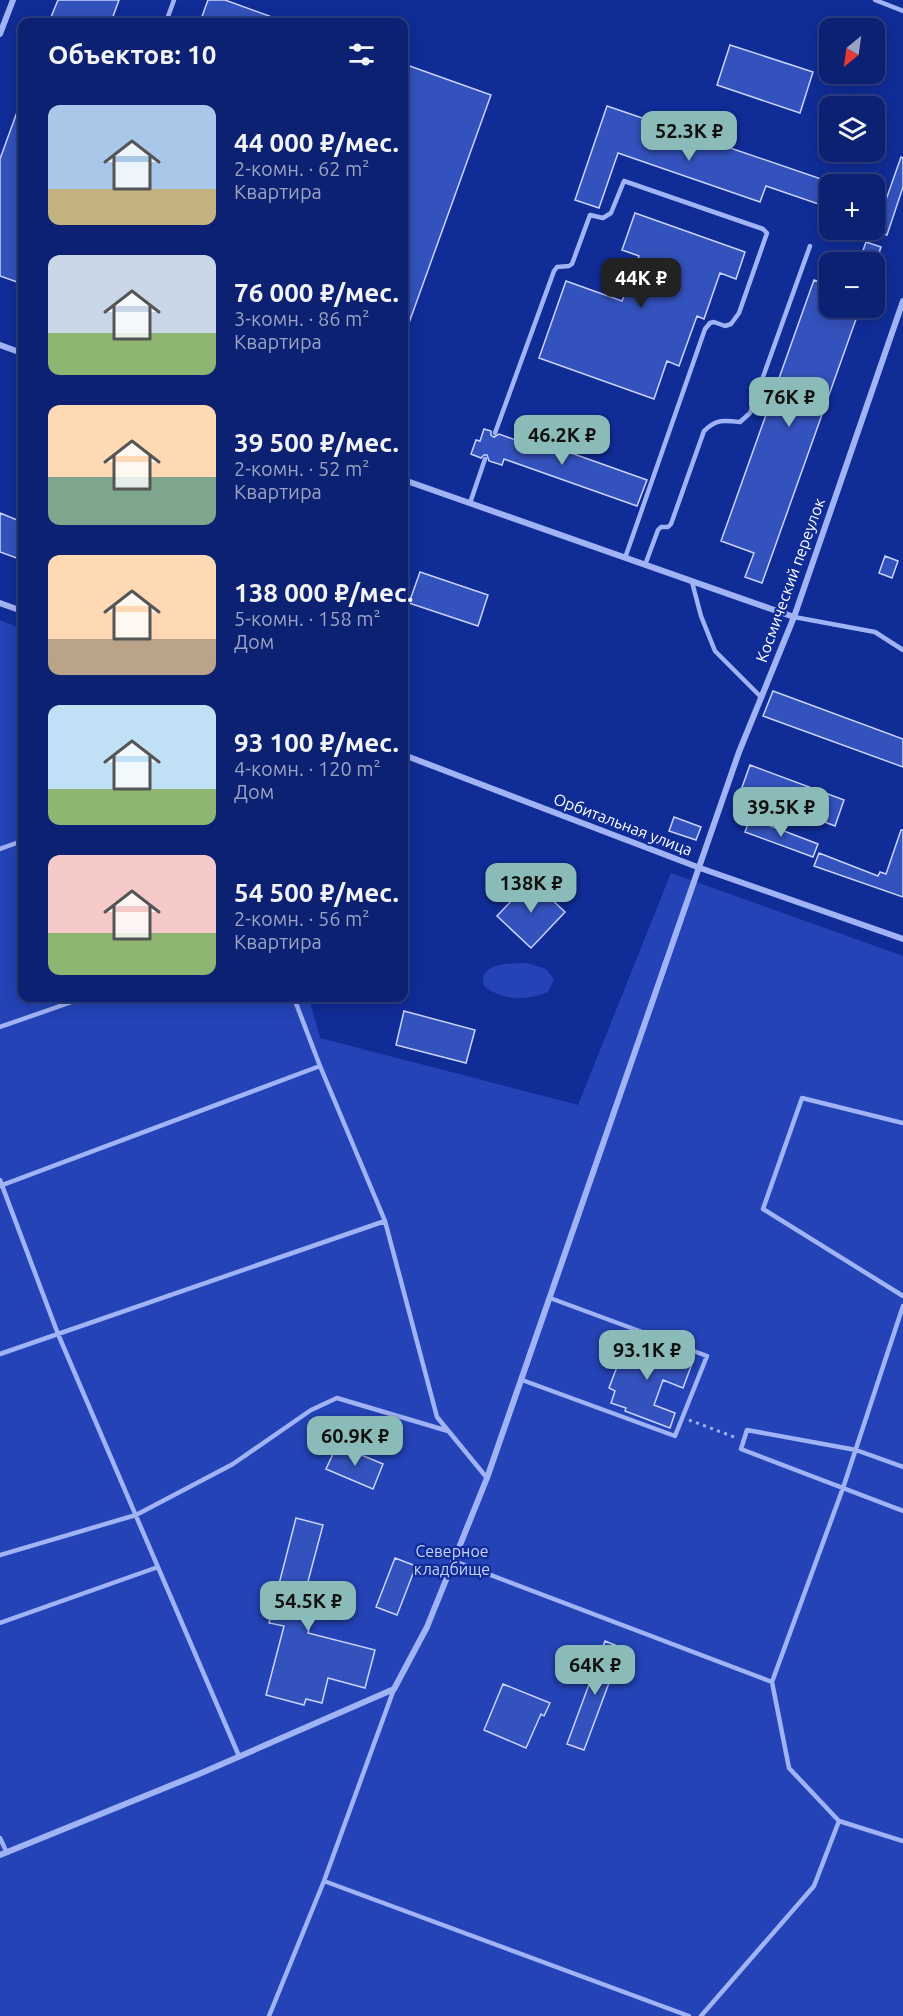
<!DOCTYPE html>
<html lang="ru">
<meta charset="utf-8">
<style>
body{margin:0;font-family:Ubuntu,sans-serif;background:#1a2e79;color:#f1f3f6;height:100vh;display:flex;flex-direction:column;font-size:22px;white-space:nowrap}
*{box-sizing:border-box;margin:0}
p{font-size:20px;color:#9aa3c3}
.icon{flex:none;width:33px;height:33px;fill:none;stroke:currentColor;stroke-width:2;stroke-linecap:round;stroke-linejoin:round}
.map{position:relative;flex:1;overflow:hidden}
.details{position:absolute;left:18px;top:18px;width:390px;height:984px;display:flex;flex-direction:column;background:#0c2171;border-radius:12px;box-shadow:0 3px 15px #0003,0 0 0 2px #2c3e84}
.details>*{flex:none}
.needle{width:39px;rotate:209deg}
.buttons{position:absolute;left:819px;top:18px;display:grid;gap:12px}
.buttons a{display:grid;place-items:center;width:66px;height:66px;border-radius:12px;background:#0c2171;box-shadow:0 3px 15px #0003,0 0 0 2px #2c3e84;font-size:30px}
.price{position:absolute;translate:-50% -51px;padding:0 14px;border-radius:12px;background:#8bbbb9;color:#111;font-size:20px;line-height:39px;filter:drop-shadow(0 2px 3px #0008)}
.price::after{content:'';position:absolute;left:50%;top:36px;width:18px;height:14px;margin-left:-9px;background:inherit;clip-path:polygon(0 0,100% 0,50% 100%)}
.price.selected{background:#222;color:#fff}
ul{padding:0;list-style:none}
li{display:flex;align-items:center;gap:18px;height:150px;padding:0 30px}
li span{display:grid;place-items:center;flex:none;width:168px;height:120px;border-radius:12px;color:#555}
li>.icon{margin-inline-start:auto}
span .icon{width:72px;height:72px;fill:#fffc;stroke-width:1}
li b{font-size:26px}
h2{display:flex;justify-content:space-between;align-items:center;height:72px;padding:0 30px;font-size:26px}
.map>svg:first-child{display:block}
.green{fill:#2343b6}
.building{fill:#3452bd;stroke:#c8d4fe;stroke-width:1.5}
.lines{fill:none;stroke-linecap:round;stroke-linejoin:round}
.path{stroke:#a0b3f4;stroke-width:3;stroke-dasharray:3 4.5;stroke-linecap:butt}
.service{stroke:#a0b3f4;stroke-width:4.5}
.minor{stroke:#a0b3f4;stroke-width:6}
.labels{text-anchor:middle;dominant-baseline:central;stroke-width:4.5;stroke-linejoin:round;paint-order:stroke}
.street-label{font-size:16px;fill:#fff;stroke:#102c97}
.park-label{font-size:16px;fill:#c8d4fe;stroke:#102c97}
</style>
<div class="map">
<svg width="903" height="2016" viewBox="0 0 903 2016">
<rect width="100%" height="100%" fill="#102c97"/>
<!-- green -->
<path class="green" d="M0,620L22,629V998H309L320,1038L578,1105L671,873L903,956V2016H0Z
M527,963L546,969L554,979L548,992C526,1001 503,1001 484,986L483,976C492,961 512,964 527,963Z"/>
<!-- building -->
<path class="building" d="M58,0H119L111,22H49Z
M208,0H225L283,21V22H200Z
M730,45L813,72L800,113L717,85Z
M404,64L491,95L405,334H404Z
M21,101L22,102V267L17,282L0,276V159Z
M607,106L830,182V208L766,186L760,202L618,153L599,208L575,200Z
M901,157L903,158V187L887,235L875,231Z
M635,213L745,252L736,279L720,273L704,319L697,316L679,366L667,361L654,399L539,358L566,281L622,301L639,256L622,250Z
M866,242L881,247L876,262H859Z
M814,280L830,286V308H860L762,583L745,577L754,553L721,541Z
M484,429L491,431V435L494,437L499,434L527,444L529,438L647,480L637,506L504,459L502,465L489,461L487,455H484L481,458L471,454L476,440L480,441Z
M0,513L22,522V560L0,552Z
M885,556L898,561L892,578L879,573Z
M420,572L488,595L478,626L409,603Z
M773,691L903,739V767L763,716Z
M750,765L844,800L835,826L741,790Z
M674,817L701,827L696,840L669,831Z
M750,818L818,844L813,857L745,832Z
M901,830H903V897L814,866L819,853L878,876L880,872L886,874Z
M531,880L565,912L531,948L497,916Z
M404,1011L475,1030L466,1063L396,1045Z
M631,1343L658,1353L660,1348L693,1361L683,1388L663,1380L654,1405L675,1413L670,1428L625,1411L626,1408L611,1403L615,1391L609,1388L623,1351L627,1353Z
M337,1445L383,1464L373,1489L326,1469Z
M296,1518L323,1525L302,1604L315,1608L308,1633L375,1650L365,1688L328,1678L322,1703L306,1699L304,1705L266,1695L284,1626L269,1623Z
M395,1558L416,1566L397,1615L376,1607Z
M605,1641L622,1648L584,1750L567,1744Z
M503,1684L550,1703L544,1716L541,1714L526,1748L484,1730Z"/>
<g class="lines">
<!-- path -->
<path class="path" d="M689,1420L737,1438"/>
<!-- service -->
<path class="service" d="M875,0L903,11
M166,22L174,0
M495,433L554,271L557,267L569,266L572,264L590,215L603,218L611,213L624,181L763,229L767,233L739,313L731,324L725,326L714,322L710,323L705,329L625,558
M470,503L485,459
M645,565L658,530L661,527H668L671,524L704,431C716,419 724,420 740,422L750,413L810,246
M692,582L701,616L715,651L761,697
M794,617L875,632L903,650
M0,849L22,841
M294,998L320,1066L385,1221L437,1417L487,1478
M0,1027L83,998
M903,1123L802,1098L763,1209L903,1296
M0,1180L58,1334L239,1756
M0,1186L320,1066
M0,1354L385,1221
M522,1380L675,1436L707,1356L550,1298
M903,1467L856,1450L747,1430L741,1449L903,1511
M0,1555L136,1515L233,1464L311,1410L337,1398L448,1431
M454,1561L772,1682L789,1768L839,1821L814,1886L701,2016
M0,1623L158,1567
M772,1682L843,1488L903,1306
M839,1821L903,1841
M0,1838L7,1853
M324,1881L689,2016
M269,2016L324,1881L394,1689"/>
<!-- minor -->
<path class="minor" d="M0,34L13,0
M0,345L22,353
M404,480L794,617
M0,603L22,611
M404,755L700,868L903,939
M0,1855L199,1774L394,1689L427,1627L487,1478L739,752L794,617L903,301"/>
</g>
<g class="labels">
<!-- street labels -->
<g class="street-label">
<text transform="translate(790 580) rotate(-70)">Космический переулок</text>
<text transform="translate(623 824) rotate(21)">Орбитальная улица</text>
</g>
<!-- park labels -->
<g class="park-label">
<text x="452" y="1551">Северное<tspan x="452" dy="18">кладбище</tspan></text>
</g>
</g>
</svg>
<div class="buttons">
<a><svg class="needle" viewBox="-14 -14 28 28"><path d="M0-13l5 13h-10z" fill="#e53935"/><path d="M0 13l5-13h-10z" fill="#9aa3c3"/></svg></a>
<a><svg class="icon" aria-label="layers" viewBox="0 0 24 24"><path d="M12 4l9 5-9 5-9-5zM3 14l9 5 9-5"/></svg></a>
<a>+</a>
<a>−</a>
</div>
<b class="price" style="left:689px;top:162px">52.3K ₽</b>
<b class="price selected" style="left:641px;top:309px">44K ₽</b>
<b class="price" style="left:789px;top:428px">76K ₽</b>
<b class="price" style="left:562px;top:466px">46.2K ₽</b>
<b class="price" style="left:781px;top:838px">39.5K ₽</b>
<b class="price" style="left:531px;top:914px">138K ₽</b>
<b class="price" style="left:647px;top:1381px">93.1K ₽</b>
<b class="price" style="left:355px;top:1467px">60.9K ₽</b>
<b class="price" style="left:308px;top:1632px">54.5K ₽</b>
<b class="price" style="left:595px;top:1696px">64K ₽</b>
<section class="details">
<h2>Объектов: 10<svg class="icon" aria-label="filters" viewBox="0 0 24 24"><path d="M4 7h16M4 17h16"/><circle cx="9" cy="7" r="2"/><circle cx="15" cy="17" r="2"/></svg></h2>
<ul>
<li><span style="background:linear-gradient(#a9c7e8 70%,#c2b280 0)"><svg class="icon" aria-label="home" viewBox="0 0 24 24"><path d="M3 11l9-7 9 7M6 9v11h12V9"/></svg></span><div><b>44 000 ₽/мес.</b><p>2-комн. · 62 m²</p><p>Квартира</p></div></li>
<li><span style="background:linear-gradient(#c9d6e8 65%,#8fb573 0)"><svg class="icon" aria-label="home" viewBox="0 0 24 24"><path d="M3 11l9-7 9 7M6 9v11h12V9"/></svg></span><div><b>76 000 ₽/мес.</b><p>3-комн. · 86 m²</p><p>Квартира</p></div></li>
<li><span style="background:linear-gradient(#ffd9b3 60%,#7fa58c 0)"><svg class="icon" aria-label="home" viewBox="0 0 24 24"><path d="M3 11l9-7 9 7M6 9v11h12V9"/></svg></span><div><b>39 500 ₽/мес.</b><p>2-комн. · 52 m²</p><p>Квартира</p></div></li>
<li><span style="background:linear-gradient(#ffd9b3 70%,#b9a48a 0)"><svg class="icon" aria-label="home" viewBox="0 0 24 24"><path d="M3 11l9-7 9 7M6 9v11h12V9"/></svg></span><div><b>138 000 ₽/мес.</b><p>5-комн. · 158 m²</p><p>Дом</p></div></li>
<li><span style="background:linear-gradient(#bfe0f5 70%,#8fb573 0)"><svg class="icon" aria-label="home" viewBox="0 0 24 24"><path d="M3 11l9-7 9 7M6 9v11h12V9"/></svg></span><div><b>93 100 ₽/мес.</b><p>4-комн. · 120 m²</p><p>Дом</p></div></li>
<li><span style="background:linear-gradient(#f6c9c9 65%,#8fb573 0)"><svg class="icon" aria-label="home" viewBox="0 0 24 24"><path d="M3 11l9-7 9 7M6 9v11h12V9"/></svg></span><div><b>54 500 ₽/мес.</b><p>2-комн. · 56 m²</p><p>Квартира</p></div></li>
</ul>
</section>
</div>
